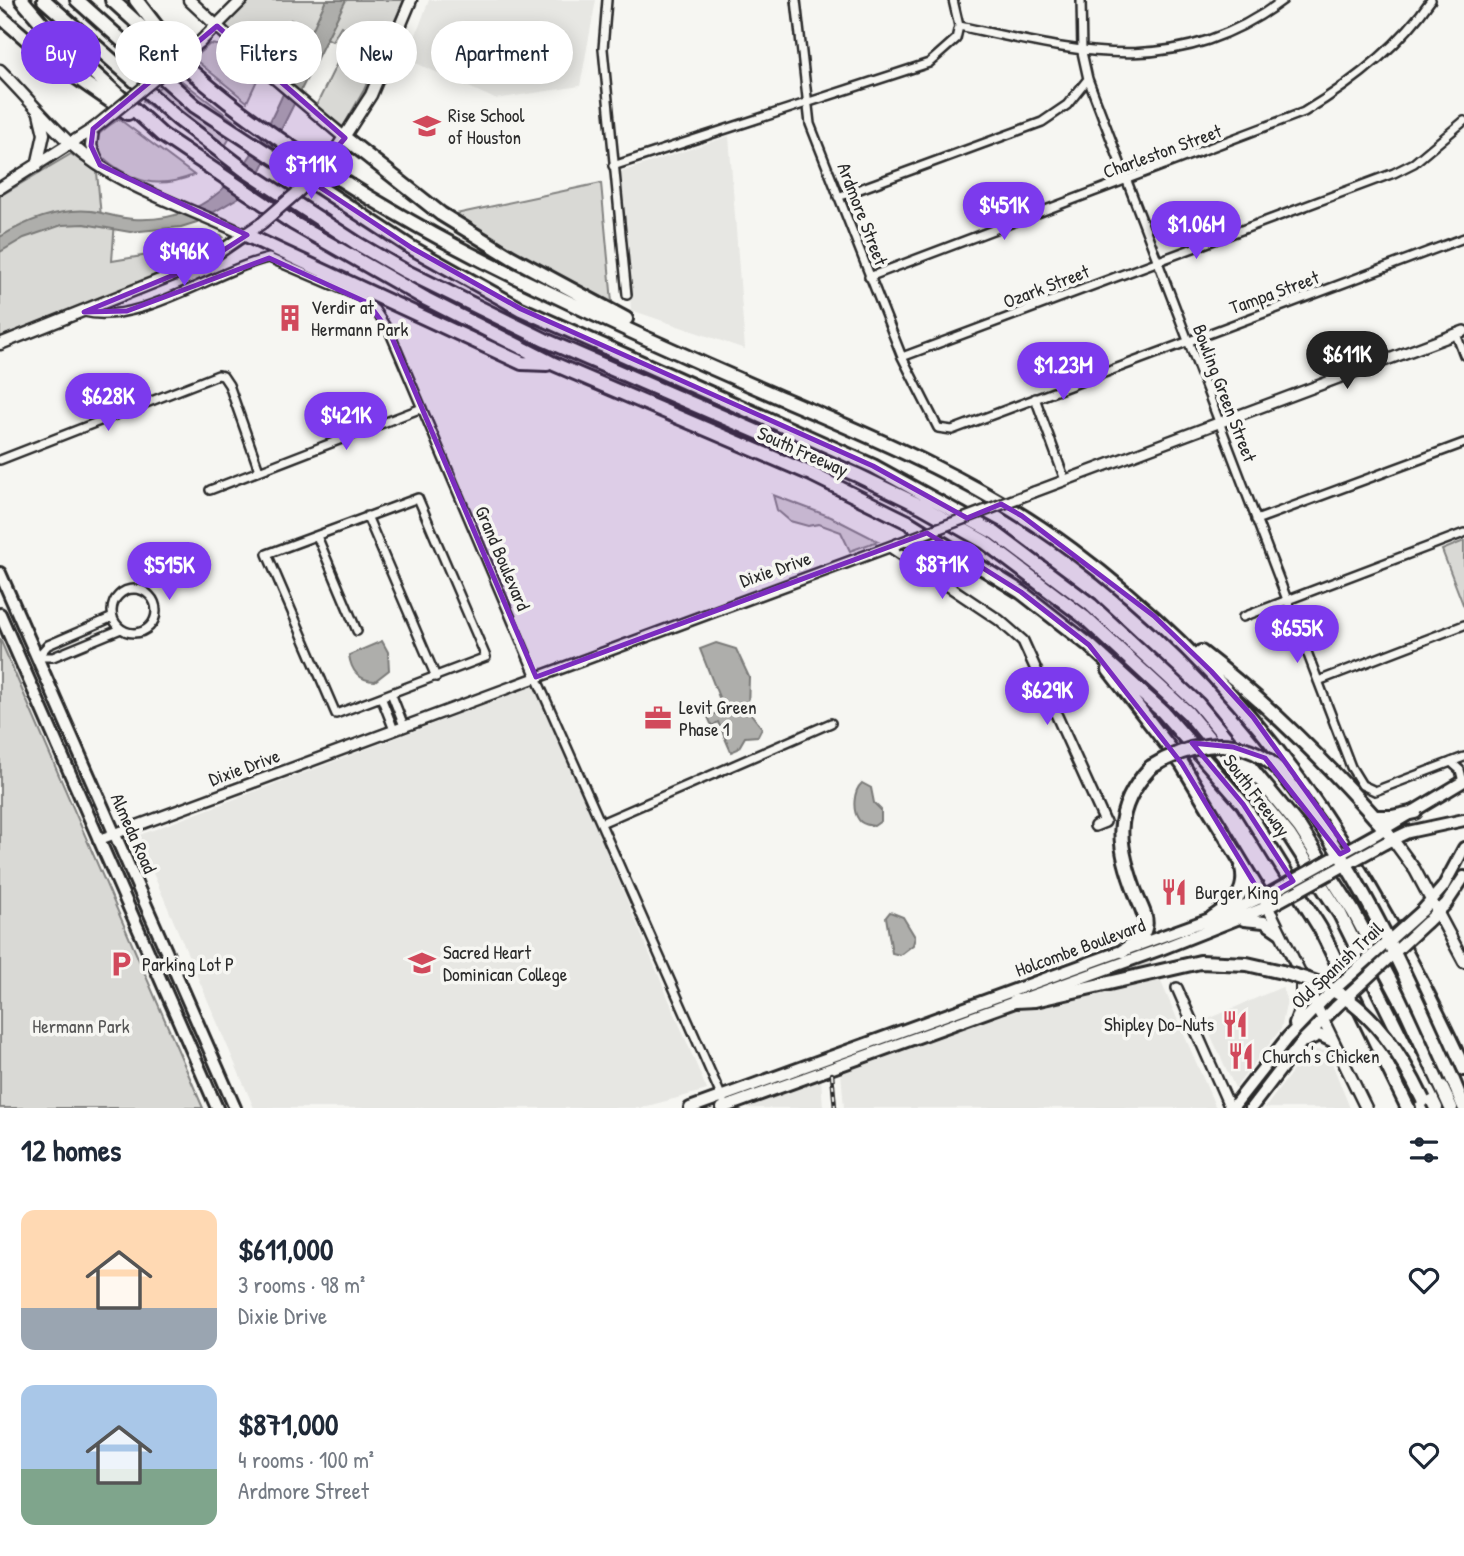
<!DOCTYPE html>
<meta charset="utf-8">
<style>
body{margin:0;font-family:"Patrick Hand",sans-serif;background:#f2f2f3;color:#1f2937;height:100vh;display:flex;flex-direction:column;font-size:26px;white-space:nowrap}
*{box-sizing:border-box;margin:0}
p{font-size:23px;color:#747a83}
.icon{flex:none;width:38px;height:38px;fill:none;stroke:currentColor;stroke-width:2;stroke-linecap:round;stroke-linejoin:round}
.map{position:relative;height:1108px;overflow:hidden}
.panel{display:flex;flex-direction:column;background:#fff;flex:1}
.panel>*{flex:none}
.top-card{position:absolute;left:21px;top:21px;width:700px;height:63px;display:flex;gap:14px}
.price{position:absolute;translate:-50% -60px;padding:0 16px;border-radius:24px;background:#7c3aed;color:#fff;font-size:23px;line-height:46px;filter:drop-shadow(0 2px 4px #0008)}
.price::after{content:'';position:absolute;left:50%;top:42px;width:21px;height:16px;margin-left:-10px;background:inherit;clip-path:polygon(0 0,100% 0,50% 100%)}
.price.selected{background:#222;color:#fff}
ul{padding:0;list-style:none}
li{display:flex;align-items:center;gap:21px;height:175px;padding:0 21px}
li span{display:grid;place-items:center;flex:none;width:196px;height:140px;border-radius:14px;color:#555}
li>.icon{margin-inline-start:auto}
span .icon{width:84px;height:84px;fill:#fffc;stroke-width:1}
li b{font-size:30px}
h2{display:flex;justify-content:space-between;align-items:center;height:84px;padding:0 21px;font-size:30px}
.pill{padding:0 24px;border-radius:32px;background:#fff;box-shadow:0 4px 18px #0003;font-size:24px;line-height:63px}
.pill.selected{background:#7c3aed;color:#fff}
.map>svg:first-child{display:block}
.built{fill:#e7e7e3}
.green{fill:#d9d9d5;stroke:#828280;stroke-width:2}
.water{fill:#aeaeab;stroke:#7a7a78;stroke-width:2}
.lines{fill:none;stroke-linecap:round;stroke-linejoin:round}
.minor-casing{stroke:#2b2b2b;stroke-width:12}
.tertiary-casing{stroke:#2b2b2b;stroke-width:14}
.secondary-casing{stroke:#2b2b2b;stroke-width:15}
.primary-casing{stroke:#2b2b2b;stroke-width:16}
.motorway-casing{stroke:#2b2b2b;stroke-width:18}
.minor{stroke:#f6f6f2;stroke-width:7}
.tertiary{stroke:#f6f6f2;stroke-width:9}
.secondary{stroke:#f6f6f2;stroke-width:10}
.primary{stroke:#f6f6f2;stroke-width:10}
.motorway{stroke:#f6f6f2;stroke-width:12}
.rail-casing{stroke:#2b2b2b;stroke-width:4.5}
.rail{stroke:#f6f6f2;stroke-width:2;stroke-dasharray:5;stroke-linecap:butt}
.tertiary-bridge-casing{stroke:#2b2b2b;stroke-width:14;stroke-linecap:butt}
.secondary-bridge-casing{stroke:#2b2b2b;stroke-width:15;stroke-linecap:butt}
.primary-bridge-casing{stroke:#2b2b2b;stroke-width:16;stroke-linecap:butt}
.motorway-bridge-casing{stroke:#2b2b2b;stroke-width:18;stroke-linecap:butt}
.tertiary-bridge{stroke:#f6f6f2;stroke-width:9}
.secondary-bridge{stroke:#f6f6f2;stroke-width:10}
.primary-bridge{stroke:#f6f6f2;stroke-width:10}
.motorway-bridge{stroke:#f6f6f2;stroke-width:12}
.marked{fill:#7b2cbf;fill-opacity:0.2;stroke:#7b2cbf;stroke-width:5;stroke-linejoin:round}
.labels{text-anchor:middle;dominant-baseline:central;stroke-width:7;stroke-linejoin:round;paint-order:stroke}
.poi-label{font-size:19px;fill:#2b2b2b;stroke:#f6f6f2;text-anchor:start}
.street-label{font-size:19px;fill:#2b2b2b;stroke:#f6f6f2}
.park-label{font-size:19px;fill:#565656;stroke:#f6f6f2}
</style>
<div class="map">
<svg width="1464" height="1108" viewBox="0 0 1464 1108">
<rect width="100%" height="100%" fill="#f6f6f2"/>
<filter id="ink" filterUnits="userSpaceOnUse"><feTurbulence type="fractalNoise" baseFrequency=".0143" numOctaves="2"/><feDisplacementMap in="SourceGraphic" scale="14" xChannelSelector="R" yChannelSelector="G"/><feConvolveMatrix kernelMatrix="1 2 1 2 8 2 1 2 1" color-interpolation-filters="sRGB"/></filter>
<g filter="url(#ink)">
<!-- built -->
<path class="built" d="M429,0H596L580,86L495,99L407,59Z
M729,136L745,349L631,310L621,172Z
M536,685L707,1090L640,1108H254L137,836Z
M1152,961L1216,1108H844L841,1072Z
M1282,987L1287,1000L1281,1029L1235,1088L1204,1021Z
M1309,1049L1327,1051L1350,1108H1265Z
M821,1078L823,1108H746L779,1095Z"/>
<!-- green -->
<path class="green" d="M246,0H404L364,90L343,127L316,106L353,31L341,26L332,41L291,20L288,35L272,68L223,25Z
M210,44L223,46L259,76L247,102L193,58Z
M174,75L238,124L218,158L143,101Z
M119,119L194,175C179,181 162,185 145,181C130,178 87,155 98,136C102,129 113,123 119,119Z
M71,154L97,172L101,217L115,221L112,261L184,249L221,235L223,237L140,283L0,337V196Z
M601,183L612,302L502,245L456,214Z
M773,495L831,517L878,541L850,551L841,532L819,524L808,526L790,521L777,510Z
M1464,541V607L1442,550Z
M0,639L203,1108H0Z"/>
<!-- water -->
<path class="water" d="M326,0H346L261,170L241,196L197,222L181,227L130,232L84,224L62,225L24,238L0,252V237C28,220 58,208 91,211C105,213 119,218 133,219C219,224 253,160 284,92C298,61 312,31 326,0Z
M382,641L388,652L389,670L375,681C359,681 351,670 349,655Z
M716,643L736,649L749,677L748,710L762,728L758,736L745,737L738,749L731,752L718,722L712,726L708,717L724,710L700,649Z
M862,783L871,788L874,803L881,810V821L874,826C870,825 862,825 859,820C852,811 853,791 862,783Z
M890,912L903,917L915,937L913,945L900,955L892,953L886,917Z"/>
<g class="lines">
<defs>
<path id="minor" d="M607,0L603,49L627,295
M796,0L810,124L902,357L938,428L952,430L1464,238
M953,0L959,26C1078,52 1176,80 1283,0
M1081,0L1082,52L1088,79L1351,767L1362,785L1375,791L1464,757
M613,166L929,63L956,39L959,26
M838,197L1042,122L1067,105L1088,79
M869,277L1304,112C1352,83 1399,47 1431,0
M84,312C139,326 215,270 269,258L360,297L375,310L390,333L536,677L723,1100
M1456,334L1464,355
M902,357L1394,173L1414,163L1464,121
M1035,398L1065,480
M0,460L218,375L223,376L229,385L259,470
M210,490L422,408
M418,498L486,657L336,714L267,554Z
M367,516L436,677
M1256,520L1464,443
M317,536L357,631
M112 611a22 22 0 1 1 44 0a22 22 0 1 1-44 0Z
M1243,617L1464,533
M37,657H53L121,629
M37,657L48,645L113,617
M1318,681L1464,625
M391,693L404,726
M381,697L394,730
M1451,762L1460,770L1463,782
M601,823L831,723"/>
<path id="tertiary" d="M1034,492L1464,331
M890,547L999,620L1023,641L1105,822L1095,826
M98,840L897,544
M1177,988L1230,1108"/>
<path id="secondary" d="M189,0L252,59L345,138
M200,42L242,0
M0,70C24,94 46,121 71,144C119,188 189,207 246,235
M93,129L91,146L98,162
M335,151L371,95L411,0
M37,166L44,134L39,113
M0,188L93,129
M0,344L205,262L262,223
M1388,833L1415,870L1464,962
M1265,901L1366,1108"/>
<path id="primary" d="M0,573L235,1108
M0,614L217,1108
M1379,832L1464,781
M1385,843L1408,832L1464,820
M1422,911L1443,887L1464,848
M1244,920L1264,922L1280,933
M1427,922L1446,904L1464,877
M1295,1024L1302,1004V980
M1306,1041L1319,1035L1332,1041
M690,1108L1229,912L1267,895
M722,1108L1161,949L1272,905
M1232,1108L1287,1038L1327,996
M1251,1108L1304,1039L1336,1007"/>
<path id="motorway" d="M22,0L51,34L162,135L293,223L426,299L554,364L811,474L908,522L1021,592L1089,645L1163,712L1243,804L1320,928L1408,1108
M44,0L177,118L246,171L358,244L403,270L545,340L857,475L921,506L985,542L1084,617L1188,713L1289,835L1340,914L1436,1108
M77,0L195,106L412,248L521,309L873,466L995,533L1091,605L1198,704L1300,828L1353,911L1407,1012L1451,1108
M112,0C154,38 195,77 240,111C327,175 424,233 522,280C607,321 695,361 781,398C882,441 984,484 1072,550C1262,692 1365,858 1464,1069
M136,0L173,48
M0,16L47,57L128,113
M345,138L441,214L511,257L626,319
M246,235L522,363L547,364
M1201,652C1270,705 1328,764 1385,829
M1109,670L1182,764L1263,898
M1374,817H1392L1415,812
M1212,918C1233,904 1248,894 1242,867
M1123,951C1132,944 1142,940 1145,928C1148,918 1141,907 1137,897C1117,846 1111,810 1151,767
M1015,1001L1035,1000L1200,962L1247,964L1282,972
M1452,1078L1464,1107"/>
</defs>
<!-- minor casing -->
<use href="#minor" class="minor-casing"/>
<!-- tertiary casing -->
<use href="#tertiary" class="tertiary-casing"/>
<!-- secondary casing -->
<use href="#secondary" class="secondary-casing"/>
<!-- primary casing -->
<use href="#primary" class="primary-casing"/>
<!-- motorway casing -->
<use href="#motorway" class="motorway-casing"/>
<!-- minor -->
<use href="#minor" class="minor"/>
<!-- tertiary -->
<use href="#tertiary" class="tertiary"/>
<!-- secondary -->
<use href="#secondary" class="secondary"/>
<!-- primary -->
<use href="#primary" class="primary"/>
<!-- motorway -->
<use href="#motorway" class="motorway"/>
<defs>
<path id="rail" d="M832,1074L835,1108"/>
</defs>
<!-- rail casing -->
<use href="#rail" class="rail-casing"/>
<!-- rail -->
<use href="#rail" class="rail"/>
<defs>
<path id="tertiary-bridge" d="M897,544L1034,492"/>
<path id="secondary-bridge" d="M93,129L200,42
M262,223L300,190L335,151"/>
<path id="primary-bridge" d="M1267,895L1378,833
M1272,905L1385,843
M1327,996L1422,911
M1336,1007L1427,922"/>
<path id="motorway-bridge" d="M1151,767C1185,746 1230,734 1266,759C1283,771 1295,790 1307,807C1369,889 1410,985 1452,1078
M1282,972C1298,977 1315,981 1329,988C1374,1011 1402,1056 1423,1100"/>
</defs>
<!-- tertiary-bridge casing -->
<use href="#tertiary-bridge" class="tertiary-bridge-casing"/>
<!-- secondary-bridge casing -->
<use href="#secondary-bridge" class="secondary-bridge-casing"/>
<!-- primary-bridge casing -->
<use href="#primary-bridge" class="primary-bridge-casing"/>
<!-- motorway-bridge casing -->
<use href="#motorway-bridge" class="motorway-bridge-casing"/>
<!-- tertiary-bridge -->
<use href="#tertiary-bridge" class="tertiary-bridge"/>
<!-- secondary-bridge -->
<use href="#secondary-bridge" class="secondary-bridge"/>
<!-- primary-bridge -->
<use href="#primary-bridge" class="primary-bridge"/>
<!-- motorway-bridge -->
<use href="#motorway-bridge" class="motorway-bridge"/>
</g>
</g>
<!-- marked area -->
<path class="marked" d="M217,26L345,138L309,180L412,248L521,309L873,466L967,518L1001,504L1022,516L1154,616L1211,671L1253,717L1348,850L1340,854L1265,758L1233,747L1192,743L1243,804L1293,881L1263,898L1182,764L1089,645L1021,592L927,533L536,677L390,333L368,303L269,258L127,311L84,312L205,262L247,235L100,165L91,146L93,129Z"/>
<!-- icons -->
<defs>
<symbol id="school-bare" viewBox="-9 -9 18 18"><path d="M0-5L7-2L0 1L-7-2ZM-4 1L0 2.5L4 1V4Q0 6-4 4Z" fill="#d1495b" stroke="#f6f6f2" stroke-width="2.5" paint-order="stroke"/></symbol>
<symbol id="building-bare" viewBox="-9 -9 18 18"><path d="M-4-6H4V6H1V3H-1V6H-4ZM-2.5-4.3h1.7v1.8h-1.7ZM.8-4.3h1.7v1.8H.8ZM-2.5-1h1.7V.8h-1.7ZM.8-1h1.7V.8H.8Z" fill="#d1495b" stroke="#f6f6f2" stroke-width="2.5" paint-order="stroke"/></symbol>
<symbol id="office-bare" viewBox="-9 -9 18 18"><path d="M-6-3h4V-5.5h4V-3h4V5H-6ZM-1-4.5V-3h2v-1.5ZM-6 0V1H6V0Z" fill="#d1495b" stroke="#f6f6f2" stroke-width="2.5" paint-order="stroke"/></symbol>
<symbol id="restaurant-bare" viewBox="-9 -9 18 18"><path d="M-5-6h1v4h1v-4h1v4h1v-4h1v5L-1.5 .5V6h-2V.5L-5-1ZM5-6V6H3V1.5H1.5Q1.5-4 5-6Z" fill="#d1495b" stroke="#f6f6f2" stroke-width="2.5" paint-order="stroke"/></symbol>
<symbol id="university-bare" viewBox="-9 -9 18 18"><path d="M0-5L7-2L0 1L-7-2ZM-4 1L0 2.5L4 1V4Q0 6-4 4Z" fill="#d1495b" stroke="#f6f6f2" stroke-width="2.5" paint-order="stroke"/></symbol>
<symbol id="parking-bare" viewBox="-9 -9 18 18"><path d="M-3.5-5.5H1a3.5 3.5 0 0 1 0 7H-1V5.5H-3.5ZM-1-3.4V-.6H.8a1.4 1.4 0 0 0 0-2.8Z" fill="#d1495b" stroke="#f6f6f2" stroke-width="2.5" paint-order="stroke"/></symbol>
</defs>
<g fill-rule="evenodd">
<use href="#school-bare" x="408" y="107" width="38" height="38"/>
<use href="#building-bare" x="271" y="299" width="38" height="38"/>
<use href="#office-bare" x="639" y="699" width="38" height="38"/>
<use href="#restaurant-bare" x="1155" y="873" width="38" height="38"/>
<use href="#university-bare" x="403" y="944" width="38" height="38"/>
<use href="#parking-bare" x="102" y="945" width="38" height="38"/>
<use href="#restaurant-bare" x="1216" y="1005" width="38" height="38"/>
<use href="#restaurant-bare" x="1222" y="1037" width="38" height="38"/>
</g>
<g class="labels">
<!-- poi labels -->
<g class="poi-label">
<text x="448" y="115">Rise School<tspan x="448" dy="22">of Houston</tspan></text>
<text x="311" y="307">Verdir at<tspan x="311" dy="22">Hermann Park</tspan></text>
<text x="679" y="707">Levit Green<tspan x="679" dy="22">Phase 1</tspan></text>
<text x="1195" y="892">Burger King</text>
<text x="443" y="952">Sacred Heart<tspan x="443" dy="22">Dominican College</tspan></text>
<text x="142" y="964">Parking Lot P</text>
<text x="1214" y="1024" text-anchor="end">Shipley Do-Nuts</text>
<text x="1262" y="1056">Church's Chicken</text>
</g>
<!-- street labels -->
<g class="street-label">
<text transform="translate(1162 151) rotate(-20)">Charleston Street</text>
<text transform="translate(863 214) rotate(69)">Ardmore Street</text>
<text transform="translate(1046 286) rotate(-21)">Ozark Street</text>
<text transform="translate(1274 292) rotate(-20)">Tampa Street</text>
<text transform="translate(1225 393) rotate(69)">Bowling Green Street</text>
<text transform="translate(803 451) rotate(24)">South Freeway</text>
<text transform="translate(503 558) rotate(67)">Grand Boulevard</text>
<text transform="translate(775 569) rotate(-19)">Dixie Drive</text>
<text transform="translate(244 767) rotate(-20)">Dixie Drive</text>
<text transform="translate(1257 795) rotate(53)">South Freeway</text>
<text transform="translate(134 833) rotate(66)">Almeda Road</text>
<text transform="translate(1080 947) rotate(-20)">Holcombe Boulevard</text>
<text transform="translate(1337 965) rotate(-43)">Old Spanish Trail</text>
</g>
<!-- park labels -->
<g class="park-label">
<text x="81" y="1026">Hermann Park</text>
</g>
</g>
</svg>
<b class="price" style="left:311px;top:201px">$711K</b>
<b class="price" style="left:1004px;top:242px">$451K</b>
<b class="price" style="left:1196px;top:261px">$1.06M</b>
<b class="price" style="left:184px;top:288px">$496K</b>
<b class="price selected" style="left:1347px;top:391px">$611K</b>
<b class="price" style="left:1063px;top:402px">$1.23M</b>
<b class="price" style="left:108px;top:433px">$628K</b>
<b class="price" style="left:346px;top:452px">$421K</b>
<b class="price" style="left:942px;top:601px">$871K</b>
<b class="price" style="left:169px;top:602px">$515K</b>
<b class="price" style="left:1297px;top:665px">$655K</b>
<b class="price" style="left:1047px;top:727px">$629K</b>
<div class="top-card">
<a class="pill selected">Buy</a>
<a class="pill">Rent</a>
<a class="pill">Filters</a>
<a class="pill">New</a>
<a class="pill">Apartment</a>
</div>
</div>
<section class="panel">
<h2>12 homes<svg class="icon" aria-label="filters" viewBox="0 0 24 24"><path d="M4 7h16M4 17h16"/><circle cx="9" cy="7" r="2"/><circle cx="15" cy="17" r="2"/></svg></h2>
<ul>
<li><span style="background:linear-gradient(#ffd9b3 70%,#9aa5b1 0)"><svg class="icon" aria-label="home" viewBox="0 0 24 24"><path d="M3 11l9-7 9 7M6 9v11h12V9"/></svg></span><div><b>$611,000</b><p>3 rooms · 98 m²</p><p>Dixie Drive</p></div><svg class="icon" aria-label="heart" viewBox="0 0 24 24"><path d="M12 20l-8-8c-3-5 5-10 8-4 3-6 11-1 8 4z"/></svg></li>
<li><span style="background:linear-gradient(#a9c7e8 60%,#7fa58c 0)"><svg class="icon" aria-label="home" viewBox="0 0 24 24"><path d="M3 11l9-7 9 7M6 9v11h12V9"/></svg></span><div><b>$871,000</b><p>4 rooms · 100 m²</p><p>Ardmore Street</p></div><svg class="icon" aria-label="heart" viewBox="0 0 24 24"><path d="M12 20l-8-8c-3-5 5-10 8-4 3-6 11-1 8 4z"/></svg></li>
</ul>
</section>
